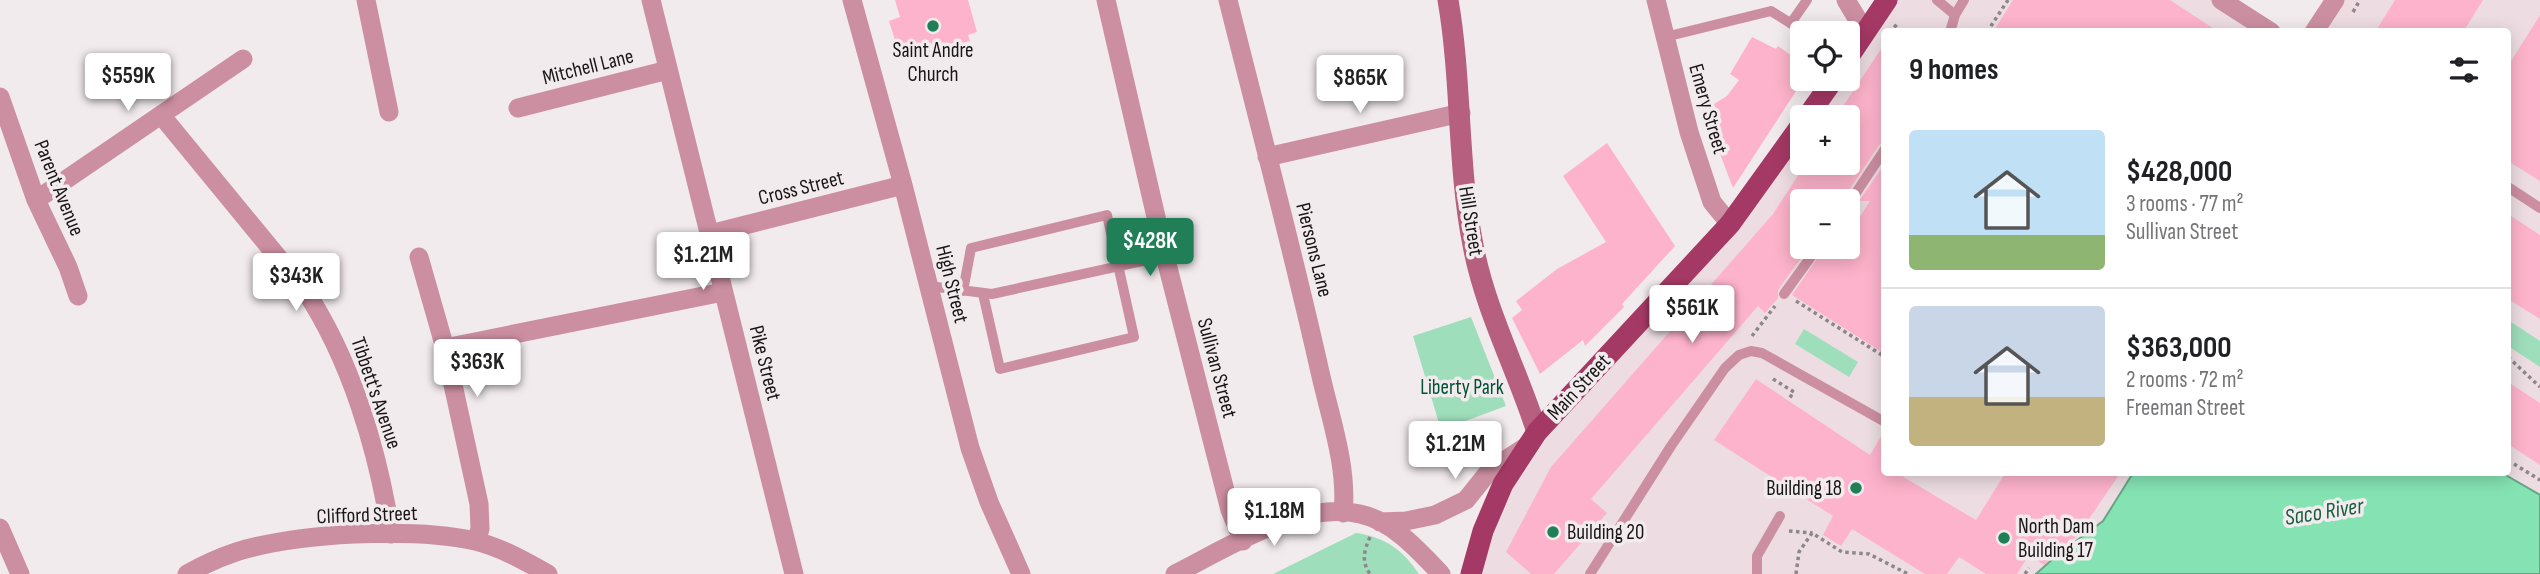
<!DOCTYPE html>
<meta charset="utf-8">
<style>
body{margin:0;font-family:"Sofia Sans Condensed",sans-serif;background:#f2f2f2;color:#202124;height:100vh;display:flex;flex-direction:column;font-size:26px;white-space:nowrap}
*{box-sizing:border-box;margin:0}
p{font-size:23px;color:#757577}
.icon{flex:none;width:38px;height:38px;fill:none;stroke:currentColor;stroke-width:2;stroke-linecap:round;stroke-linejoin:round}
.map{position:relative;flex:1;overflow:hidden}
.sheet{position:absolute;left:1881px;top:28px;width:630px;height:448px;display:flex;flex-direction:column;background:#fff;border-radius:7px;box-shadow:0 4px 18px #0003}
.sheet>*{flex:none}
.buttons{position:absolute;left:1790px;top:21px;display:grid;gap:14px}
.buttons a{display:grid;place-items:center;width:70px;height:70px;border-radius:7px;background:#fff;box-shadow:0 4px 18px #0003;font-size:35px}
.price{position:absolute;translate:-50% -60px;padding:0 16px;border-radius:7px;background:#fff;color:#222;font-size:23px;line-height:46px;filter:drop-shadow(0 2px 4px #0008)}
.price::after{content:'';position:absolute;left:50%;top:42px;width:21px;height:16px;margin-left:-10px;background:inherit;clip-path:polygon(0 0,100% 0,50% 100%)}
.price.on{background:#207f56;color:#fff}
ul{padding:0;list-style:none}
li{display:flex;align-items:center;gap:21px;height:175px;padding:0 28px}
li+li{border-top:2px solid #e0e0e0}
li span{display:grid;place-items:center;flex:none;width:196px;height:140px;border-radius:7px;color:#555}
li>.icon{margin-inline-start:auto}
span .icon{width:84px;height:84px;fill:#fffc;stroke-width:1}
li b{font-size:30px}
h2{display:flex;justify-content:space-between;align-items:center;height:84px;padding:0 28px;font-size:30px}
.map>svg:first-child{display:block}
.built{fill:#eddde2;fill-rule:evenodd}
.green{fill:#9edebb}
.water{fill:#85e3b3;stroke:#65a684;stroke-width:2}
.building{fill:#fdb3cb}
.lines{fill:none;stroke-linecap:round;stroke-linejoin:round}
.path{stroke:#8c8789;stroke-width:3.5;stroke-dasharray:3.5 3.5;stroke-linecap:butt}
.lane{stroke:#cc8fa2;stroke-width:10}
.street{stroke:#cc8fa2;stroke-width:19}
.secondary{stroke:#b75f7f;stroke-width:21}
.primary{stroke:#a53965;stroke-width:21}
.poi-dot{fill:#207f56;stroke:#f2ebed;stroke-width:2.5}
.labels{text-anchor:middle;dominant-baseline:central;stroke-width:7;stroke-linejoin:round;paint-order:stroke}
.poi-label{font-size:21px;fill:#191617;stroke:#f2ebed;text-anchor:start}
.street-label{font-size:21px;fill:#191617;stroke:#f2ebed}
.park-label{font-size:21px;fill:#015133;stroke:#f2ebed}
.water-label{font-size:23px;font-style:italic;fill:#185f40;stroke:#f2ebed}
</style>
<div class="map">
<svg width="2540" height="574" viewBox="0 0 2540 574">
<rect width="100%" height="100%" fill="#f2ebed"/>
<!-- built -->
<path class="built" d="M1887,0H2221L2271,31L1885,32V472L2133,473L2103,521L2056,556L2036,574H1471L1503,484L1802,124V163H1848V117H1807L1834,79H1848V58ZM1802,201H1848V247H1802Z
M2335,0H2540V495L2502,473L2508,472V32H2314Z"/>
<!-- green -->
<path class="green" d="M1471,317L1506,406L1441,430L1413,336Z
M2508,320L2540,341V367L2508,346Z
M1804,329L1858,362L1849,377L1795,344Z
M1356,533C1385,537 1403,550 1419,574H1273Z"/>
<!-- water -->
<path class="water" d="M2133,473H2502L2540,495V574H2036L2056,556L2103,521Z"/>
<!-- building -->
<path class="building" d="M895,0H968L977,32L968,35L970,41L913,58L909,46L898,50L889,21L900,17Z
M2013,0H2170L2219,32H1993Z
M2395,0H2483L2463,32H2375Z
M2540,15V181L2508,161V66Z
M1752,37L1776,49L1778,46L1802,63V82L1733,188L1717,146L1709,107L1727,96L1739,80L1730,74Z
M1885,43V142L1879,145L1842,201H1802V247H1809L1778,290V298L1765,313L1758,306L1591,499L1607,513L1554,574H1531L1506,552L1551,467L1773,214L1806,163H1848V117H1836Z
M1607,143L1675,246L1622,304L1624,307L1585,346L1583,340L1540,374L1512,318L1522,310L1516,301L1557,269L1606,242L1563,176Z
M1885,163V354L1792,295L1825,247H1848V236L1870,201H1859Z
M2508,214L2540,235V319L2508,299Z
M1756,379L1870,455L1885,430V472H1895L1976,520L2006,472H2121L2078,535L2044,565L2029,555L2017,574H1986L1959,557L1947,574H1925L1852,529L1841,546L1823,535L1833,516L1714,440Z
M2508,382L2540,403V465L2508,444Z"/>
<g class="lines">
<!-- path -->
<path class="path" d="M2353,12L2360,0
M1894,25L1903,32
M1987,32L2008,0
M1796,301L1885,357
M1752,336L1775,306
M1881,354L1885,348
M2508,357L2540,387
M1773,379L1794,392L1788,400
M2514,464L2540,480
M1789,531L1812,533
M1370,537C1364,551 1361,561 1370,574
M1796,574L1799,552L1812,533L1842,552L1869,554L1908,574
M2025,574L2029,568"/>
<!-- lane -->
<path class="lane" d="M1937,0L1955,15L1964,0
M1791,23L1807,0
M1950,32L1955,15
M1665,37L1771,11L1806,33
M2508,187L2540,208
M1848,205L1885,149
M929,286L992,294L1165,256
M963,291L971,248L1107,215L1134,337L1000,369L983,294
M1784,294L1818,247
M1590,574L1671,446L1725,368L1739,355L1751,351L1762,353L1885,422
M1757,574V556L1780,516"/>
<!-- street -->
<path class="street" d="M366,0L389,112
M651,0L794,574
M852,0L903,185L970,448L989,502L1021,574
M1106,0L1165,256L1230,510L1243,541
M1228,0C1259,124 1292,247 1320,372C1330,417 1348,467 1343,513
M1656,0L1689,132L1712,202L1730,224
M1846,0L1858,20L1867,27
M2221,0L2271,32
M2314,32L2335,0
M0,97L36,200L68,267L78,296
M518,108L668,70
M161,115L304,289C351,359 378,451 391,534
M1267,157L1461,113
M36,200L243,59
M710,234L903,185
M419,257L445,348L479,504L480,529L476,541
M445,348L723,292
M1380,522L1406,521L1435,515L1466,500L1490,470L1527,446
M0,528L20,574
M187,574C203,565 218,558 236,552C297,533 412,527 475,541C500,547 525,561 548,574
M1175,574C1227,548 1300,500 1360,514C1393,521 1419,551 1441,574"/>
<!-- secondary -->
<path class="secondary" d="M1448,0C1462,81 1457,164 1473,245C1485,310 1517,369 1537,432"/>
<!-- primary -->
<path class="primary" d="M1848,58L1887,0
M1807,117L1834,79
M1471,574L1483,531L1503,484L1537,432L1730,224L1802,124"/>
</g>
<!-- markers -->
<g class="poi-dot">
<circle cx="933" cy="26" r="7"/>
<circle cx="1856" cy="488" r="7"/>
<circle cx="1553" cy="532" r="7"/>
<circle cx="2004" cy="538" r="7"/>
</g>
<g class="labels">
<!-- poi labels -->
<g class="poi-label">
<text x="933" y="50" text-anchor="middle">Saint Andre<tspan x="933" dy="24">Church</tspan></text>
<text x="1842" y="488" text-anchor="end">Building 18</text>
<text x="2018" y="526">North Dam<tspan x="2018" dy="24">Building 17</tspan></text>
<text x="1567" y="532">Building 20</text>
</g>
<!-- street labels -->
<g class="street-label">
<text transform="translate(588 67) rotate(-14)">Mitchell Lane</text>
<text transform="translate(1708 109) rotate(74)">Emery Street</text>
<text transform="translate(59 188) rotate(68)">Parent Avenue</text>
<text transform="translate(801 188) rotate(-14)">Cross Street</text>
<text transform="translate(1471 221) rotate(81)">Hill Street</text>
<text transform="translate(1314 250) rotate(76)">Piersons Lane</text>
<text transform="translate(952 284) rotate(76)">High Street</text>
<text transform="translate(765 363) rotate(76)">Pike Street</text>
<text transform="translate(1217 368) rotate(75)">Sullivan Street</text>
<text transform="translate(1579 387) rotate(-47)">Main Street</text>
<text transform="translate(376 393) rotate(71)">Tibbett's Avenue</text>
<text transform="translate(367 515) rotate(-2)">Clifford Street</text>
</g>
<!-- park labels -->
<g class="park-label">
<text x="1462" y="387">Liberty Park</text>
</g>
<!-- water labels -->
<g class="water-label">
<text transform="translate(2324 512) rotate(-9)">Saco River</text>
</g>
</g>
</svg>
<div class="buttons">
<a><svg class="icon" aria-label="locate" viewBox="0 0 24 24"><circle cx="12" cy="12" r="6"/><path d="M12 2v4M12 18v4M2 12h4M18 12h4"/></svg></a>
<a>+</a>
<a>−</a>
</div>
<b class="price" style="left:128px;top:113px">$559K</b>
<b class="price" style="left:1360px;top:115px">$865K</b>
<b class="price on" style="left:1150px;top:278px">$428K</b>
<b class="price" style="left:703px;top:292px">$1.21M</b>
<b class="price" style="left:296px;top:313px">$343K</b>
<b class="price" style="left:1692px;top:345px">$561K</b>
<b class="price" style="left:477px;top:399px">$363K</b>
<b class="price" style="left:1455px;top:481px">$1.21M</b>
<b class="price" style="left:1274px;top:548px">$1.18M</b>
<section class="sheet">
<h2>9 homes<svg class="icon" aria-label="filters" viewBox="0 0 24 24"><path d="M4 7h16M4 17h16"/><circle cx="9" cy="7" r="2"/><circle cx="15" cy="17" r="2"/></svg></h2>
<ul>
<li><span style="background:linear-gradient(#bfe0f5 75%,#8fb573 0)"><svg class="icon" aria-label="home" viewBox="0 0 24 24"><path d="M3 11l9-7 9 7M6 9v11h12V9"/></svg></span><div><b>$428,000</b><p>3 rooms · 77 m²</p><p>Sullivan Street</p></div></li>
<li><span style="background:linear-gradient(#c9d6e8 65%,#c2b280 0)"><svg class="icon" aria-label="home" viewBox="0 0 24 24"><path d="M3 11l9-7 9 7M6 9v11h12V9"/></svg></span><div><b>$363,000</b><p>2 rooms · 72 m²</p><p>Freeman Street</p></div></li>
</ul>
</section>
</div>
